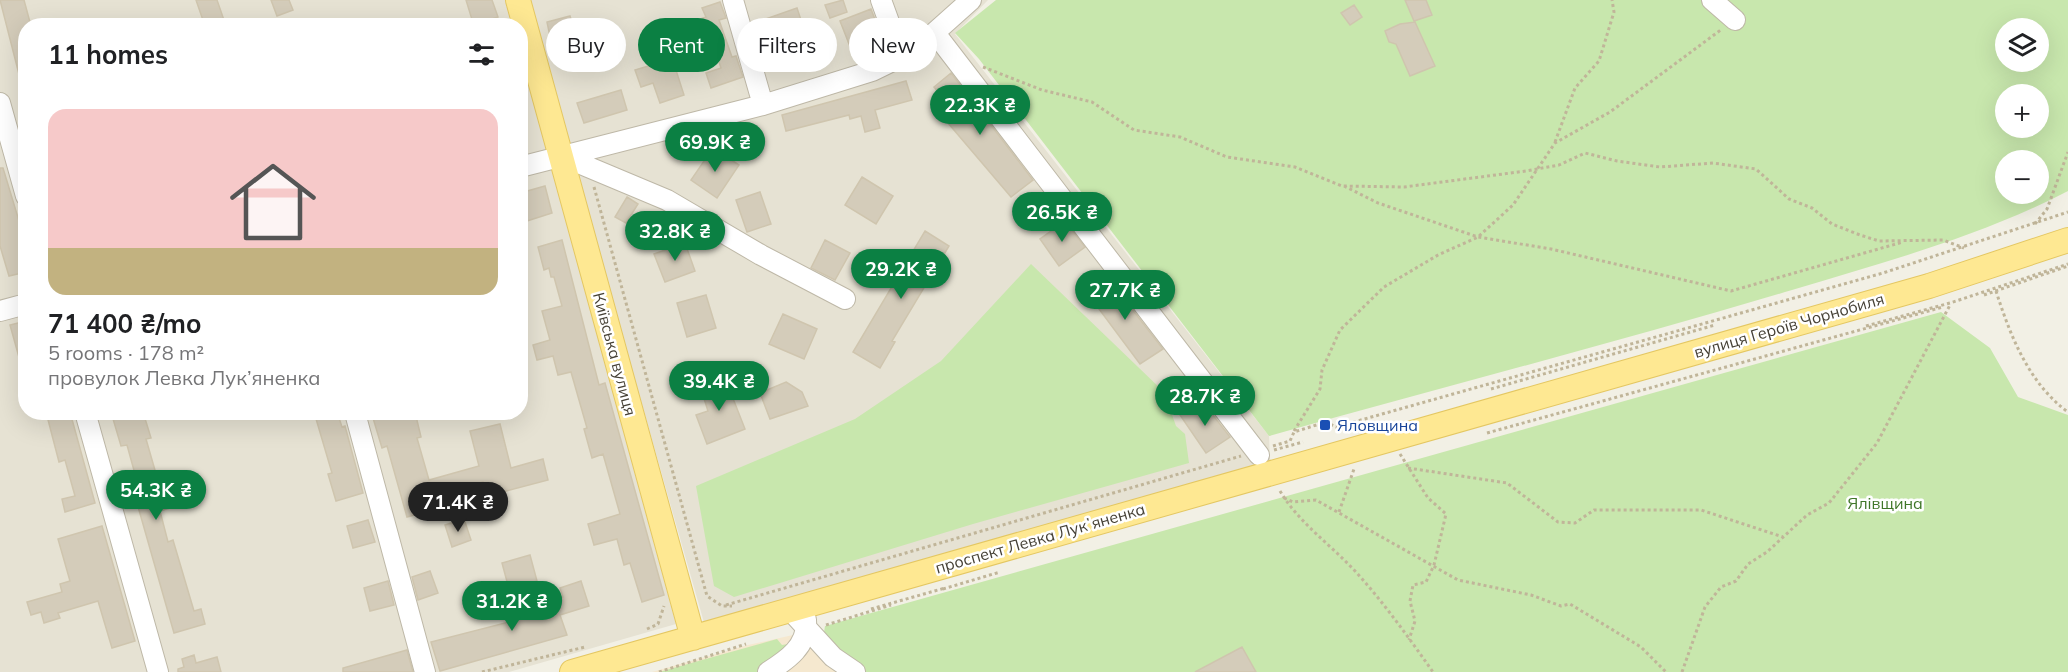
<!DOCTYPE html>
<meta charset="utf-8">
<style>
body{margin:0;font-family:Mulish,sans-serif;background:#f2f2f2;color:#202124;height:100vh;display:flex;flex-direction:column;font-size:22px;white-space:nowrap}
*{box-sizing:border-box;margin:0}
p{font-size:20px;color:#757577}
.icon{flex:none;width:33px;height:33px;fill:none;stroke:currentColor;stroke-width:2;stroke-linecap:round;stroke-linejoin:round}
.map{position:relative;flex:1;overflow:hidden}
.side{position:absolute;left:18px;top:18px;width:510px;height:402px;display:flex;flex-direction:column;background:#fff;border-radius:24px;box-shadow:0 6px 24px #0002}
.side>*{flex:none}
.banner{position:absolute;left:546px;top:18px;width:570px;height:54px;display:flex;gap:12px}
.fabs{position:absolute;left:1995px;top:18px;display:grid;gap:12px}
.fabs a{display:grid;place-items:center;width:54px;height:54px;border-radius:50%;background:#fff;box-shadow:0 6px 24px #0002;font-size:30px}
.price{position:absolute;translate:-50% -51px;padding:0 14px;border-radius:21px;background:#0b8043;color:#fff;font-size:20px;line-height:39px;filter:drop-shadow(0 2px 3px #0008)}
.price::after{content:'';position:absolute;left:50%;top:36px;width:18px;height:14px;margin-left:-9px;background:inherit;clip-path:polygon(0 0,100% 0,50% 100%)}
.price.on{background:#222;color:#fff}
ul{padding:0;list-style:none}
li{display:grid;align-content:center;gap:12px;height:318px;padding:0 30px}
li span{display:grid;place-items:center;height:186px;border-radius:18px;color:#555}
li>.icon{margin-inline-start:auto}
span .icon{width:108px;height:108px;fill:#fffc;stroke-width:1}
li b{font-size:26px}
h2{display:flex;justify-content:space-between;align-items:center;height:72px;padding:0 30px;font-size:26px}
.tag{padding:0 21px;border-radius:27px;background:#fff;box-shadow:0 6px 24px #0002;font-size:21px;line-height:54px}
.tag.on{background:#0b8043;color:#fff}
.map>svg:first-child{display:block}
.residential{fill:#e6e2d3}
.commercial{fill:#f5e8cf}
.green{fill:#c8e7ad;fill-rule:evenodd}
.building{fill:#d4ccba;stroke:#cfc5ae;stroke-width:1.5}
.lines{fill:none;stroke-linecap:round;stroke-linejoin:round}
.minor-casing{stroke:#beb8a7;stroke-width:22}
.major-casing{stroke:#e4c762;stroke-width:26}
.path{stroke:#c0b599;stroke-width:3;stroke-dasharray:3 3;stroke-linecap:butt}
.minor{stroke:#fff;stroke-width:20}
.major{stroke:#fee892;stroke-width:24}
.transit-dot{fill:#1a4fb4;stroke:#fff;stroke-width:2}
.labels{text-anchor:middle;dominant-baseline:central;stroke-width:5;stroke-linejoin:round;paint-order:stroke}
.street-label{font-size:16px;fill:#454035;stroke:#fff}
.transit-label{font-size:16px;fill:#164399;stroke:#fff;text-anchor:start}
.park-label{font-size:16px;fill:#3f7628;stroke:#fff}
</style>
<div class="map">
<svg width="2068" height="672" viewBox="0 0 2068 672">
<rect width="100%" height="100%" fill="#f2f0e5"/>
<!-- residential -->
<path class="residential" d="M0,0H505L512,25L26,26V412H520L521,57L676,624L509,672H0Z
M527,0H988L955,34L1269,436L1270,461L705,626Z"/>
<!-- commercial -->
<path class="commercial" d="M793,635L846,672H652L748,645Z"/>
<!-- green -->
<path class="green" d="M996,0H2068V191C1982,236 1885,262 1792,290C1618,342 1443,387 1269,436L979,59L955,33ZM2006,28H2038V62H2006ZM2006,94H2038V128H2006ZM2006,160H2038V194H2006Z
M1031,264L1164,392L1176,426L1185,434L1189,463L973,524L734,597L714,586L696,486L855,419L941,361Z
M1941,312L1990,348L2018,397L2068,415V672H863L822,644L825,626Z
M777,639L782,645L788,644L786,649L757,672H659Z"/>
<!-- building -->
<path class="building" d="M0,0H24L31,26H26V85L22,86Z
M196,0H217L226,26H205Z
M271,0H289L293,10L277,16Z
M466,0H492L498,17L489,20L491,26H474Z
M843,0L847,12L830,18L825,5Z
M1405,0H1426L1432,15L1414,21Z
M720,2L726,18L719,20L732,57L736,56L743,77L711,88L706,73L721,68L709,31L676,43L671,29L706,17L702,8Z
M1354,5L1362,17L1350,25L1341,13Z
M797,8L802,23L787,29L798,61L774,70L769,55L772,54L760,21Z
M871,9L882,38L851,49L840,21Z
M570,16L576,35L551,41L547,22Z
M1415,22L1435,66L1410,76L1396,44L1389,42L1385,31L1400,24Z
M679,43L685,60L674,64L684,95L660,103L653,83L641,87L635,70L672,59L668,47Z
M951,73L1033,180L1011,197L931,103L941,95L934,87Z
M906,81L912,100L875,110L880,128L865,132L861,116L850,119L849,115L786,131L782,115Z
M621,90L627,110L584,123L577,103Z
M713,148L739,165L717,198L691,180Z
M0,168H3L26,244V272L9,276L0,246Z
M862,177L893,196L876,224L845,205Z
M545,186L552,213L527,221L520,193Z
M760,192L771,224L747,232L736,200Z
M627,197L638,204L626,223L615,217Z
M1065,221L1085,247L1059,266L1040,239Z
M925,231L949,246L892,341L895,342L880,368L853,352Z
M562,240L599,385L605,383L664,595L642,602L630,563L624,565L617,539L594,545L588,524L620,514L603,454L592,458L584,429L587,428L571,372L558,375L553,356L537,360L533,345L550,340L542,311L562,306L554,277H551L549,268L544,270L538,247Z
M825,240L850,253L835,280L811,268Z
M685,243L695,271L665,282L654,254Z
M1107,277L1163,349L1140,364L1087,293Z
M706,295L716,328L687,337L677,303Z
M783,314L817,329L804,359L769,344Z
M26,321V367L22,368L10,325Z
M725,378L745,429L707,444L696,415L708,411L700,386Z
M786,382L802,392L808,406L770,419L760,393Z
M1202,401L1230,437L1206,453L1180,415Z
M46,412H70L95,503L65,512L62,499L75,496L65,460L59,462Z
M111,412H143L151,438L146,439L163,498L167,497L170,508L160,511L168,542L173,540L194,611L201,609L205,624L174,633L129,475L135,474L127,445L121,446Z
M314,412H337L342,427L345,426L363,493L336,501L328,474L332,473Z
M392,412H415L421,437L417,438L429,480L479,466L470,431L500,424L511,468L543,459L548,480L487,496L483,482L433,496L436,509L407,517L387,446L382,448L373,418Z
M464,519L471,540L452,547L445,525Z
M368,520L375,542L353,548L347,526Z
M102,526L135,641L112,648L98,601L58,613L60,618L44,623L41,612L31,615L27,602L62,592L60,584L70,581L58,539Z
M530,555L537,581L509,589L502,563Z
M430,571L438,593L418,600L412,577Z
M388,581L394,605L370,611L364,588Z
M581,581L589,606L560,615L567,635L440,671L431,642L529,617L526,608L563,597L560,588Z
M1242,647L1256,672H1195Z
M407,650L413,672H343V668Z
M194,655L196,663L217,657L221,672H178V669L184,667L182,659Z"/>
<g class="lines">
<defs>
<path id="minor" d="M733,0L763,105
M881,0L893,33L915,50
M1712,0L1735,20
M935,33L1259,455
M0,103L26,196
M562,156L667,200L761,255L845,299
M520,167L763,105L872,71L915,50L971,0
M0,311L26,304
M85,412L158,672
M355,413L425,672
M791,611L833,657L855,672
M768,672C787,660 808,646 806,620"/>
<path id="major" d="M518,0L693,638
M572,672L1929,286L2068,240"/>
</defs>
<!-- minor casing -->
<use href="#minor" class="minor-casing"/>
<!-- major casing -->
<use href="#major" class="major-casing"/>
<!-- path -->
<path class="path" d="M983,67L1042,90L1092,102L1134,130L1180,137L1227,157L1295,167L1342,186L1404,187L1526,171L1559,165L1585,153L1617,161L1660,167L1713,163L1756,169L1789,199L1812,208L1832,224L1860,235L1879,241L1943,240L1964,248
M1555,142L1575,88L1599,61L1614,12L1612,0
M1344,186L1378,203L1478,237L1551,249L1731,291L1903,242
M594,187L707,596L722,606H732
M2035,224L2047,209L2068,152
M1996,291C2010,335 2029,384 2068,412
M1984,295L2068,266
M1866,326L1950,303L2068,264
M1491,389L1715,325
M1294,431L1320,389L1322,370L1340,330L1384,287L1438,255L1478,237L1513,205L1555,143L1610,112L1722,29
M1487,433L1943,307
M1273,446L1290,441L1294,432L1326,422L1336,427L1883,273L2068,212
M1274,450L1303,442
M1400,454L1428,498L1446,514L1434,565L1426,582L1413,585L1410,601L1415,621L1409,640
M1408,468L1507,483L1558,522L1575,523L1594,510H1701L1783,537
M1280,491C1299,523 1330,544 1356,572C1384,603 1409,638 1433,672
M1284,498L1293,502L1316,500L1458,580L1531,595L1561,606L1570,604L1641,647L1666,672
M1339,512L1354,469
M943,589L1000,572
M726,605L1241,456
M871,609L945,588
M826,625L891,605
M647,629L658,624L664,606
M482,672L585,647
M659,672L746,644
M1682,672L1705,607L1721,587L1736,581L1748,564L1767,552L1807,515L1829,503L1877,443L1950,305"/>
<!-- minor -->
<use href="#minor" class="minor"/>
<!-- major -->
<use href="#major" class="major"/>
</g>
<!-- markers -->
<rect class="transit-dot" x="1319" y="419" width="12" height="12" rx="3"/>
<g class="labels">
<!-- street labels -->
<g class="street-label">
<text transform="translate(1789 325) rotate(-16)">вулиця Героїв Чорнобиля</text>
<text transform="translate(615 354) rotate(75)">Київська вулиця</text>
<text transform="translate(1040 538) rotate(-16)">проспект Левка Лукʼяненка</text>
</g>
<!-- transit labels -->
<g class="transit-label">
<text x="1337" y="425">Яловщина</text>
</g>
<!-- park labels -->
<g class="park-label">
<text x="1885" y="503">Ялівщина</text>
</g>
</g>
</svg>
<div class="fabs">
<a><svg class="icon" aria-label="layers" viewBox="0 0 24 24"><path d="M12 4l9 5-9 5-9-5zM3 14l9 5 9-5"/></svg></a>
<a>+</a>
<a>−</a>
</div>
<b class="price" style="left:980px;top:136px">22.3K ₴</b>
<b class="price" style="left:715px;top:173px">69.9K ₴</b>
<b class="price" style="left:1062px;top:243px">26.5K ₴</b>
<b class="price" style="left:675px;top:262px">32.8K ₴</b>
<b class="price" style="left:901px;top:300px">29.2K ₴</b>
<b class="price" style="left:1125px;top:321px">27.7K ₴</b>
<b class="price" style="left:719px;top:412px">39.4K ₴</b>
<b class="price" style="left:1205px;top:427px">28.7K ₴</b>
<b class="price" style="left:156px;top:521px">54.3K ₴</b>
<b class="price on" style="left:458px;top:533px">71.4K ₴</b>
<b class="price" style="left:512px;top:632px">31.2K ₴</b>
<div class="banner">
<a class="tag">Buy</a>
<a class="tag on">Rent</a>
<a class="tag">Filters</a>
<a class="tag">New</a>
</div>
<section class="side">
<h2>11 homes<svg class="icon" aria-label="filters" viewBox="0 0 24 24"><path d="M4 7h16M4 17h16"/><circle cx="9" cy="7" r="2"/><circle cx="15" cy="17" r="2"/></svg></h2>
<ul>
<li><span style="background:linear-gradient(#f6c9c9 75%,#c2b280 0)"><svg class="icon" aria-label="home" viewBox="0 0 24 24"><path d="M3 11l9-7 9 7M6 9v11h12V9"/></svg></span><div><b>71 400 ₴/mo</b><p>5 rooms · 178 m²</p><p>провулок Левка Лук’яненка</p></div></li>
</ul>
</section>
</div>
